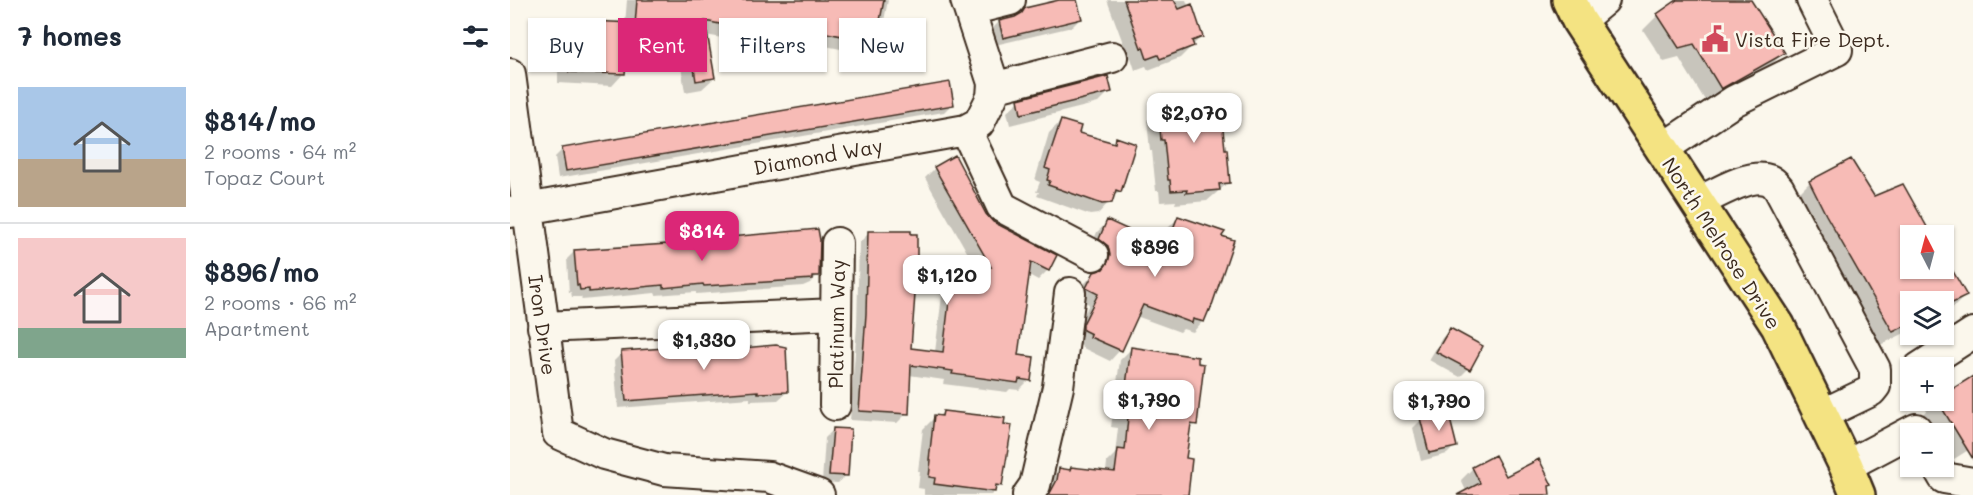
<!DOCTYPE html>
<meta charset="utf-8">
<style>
body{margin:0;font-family:Mali,sans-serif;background:#f2f2f3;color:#1f2937;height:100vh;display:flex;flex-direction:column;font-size:22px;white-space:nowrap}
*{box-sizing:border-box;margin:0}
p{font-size:20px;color:#747a83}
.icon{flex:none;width:33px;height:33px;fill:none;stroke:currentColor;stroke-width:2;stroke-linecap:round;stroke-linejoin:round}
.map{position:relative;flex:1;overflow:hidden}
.sheet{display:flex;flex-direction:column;background:#fff;width:510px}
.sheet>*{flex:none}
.guide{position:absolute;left:18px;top:18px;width:570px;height:54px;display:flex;gap:12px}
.needle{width:39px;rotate:354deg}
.buttons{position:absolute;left:1390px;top:225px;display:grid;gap:12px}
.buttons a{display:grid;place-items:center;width:54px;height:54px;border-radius:0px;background:#fff;box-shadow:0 2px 4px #0004;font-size:30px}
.price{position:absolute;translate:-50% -51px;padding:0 14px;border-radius:12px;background:#fff;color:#222;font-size:20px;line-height:39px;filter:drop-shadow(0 2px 3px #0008)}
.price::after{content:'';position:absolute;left:50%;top:36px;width:18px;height:14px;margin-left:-9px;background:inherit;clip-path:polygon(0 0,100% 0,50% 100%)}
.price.active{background:#db2777;color:#fff}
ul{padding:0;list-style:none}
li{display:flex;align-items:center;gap:18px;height:150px;padding:0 18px}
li+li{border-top:2px solid #e0e1e3}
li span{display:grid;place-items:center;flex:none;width:168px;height:120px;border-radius:0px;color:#555}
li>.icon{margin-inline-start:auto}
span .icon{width:72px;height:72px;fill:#fffc;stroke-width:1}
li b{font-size:26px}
h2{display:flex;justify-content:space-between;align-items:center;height:72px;padding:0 18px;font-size:26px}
.pill{padding:0 21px;border-radius:0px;background:#fff;box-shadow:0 2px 4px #0004;font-size:21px;line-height:54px}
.pill.active{background:#db2777;color:#fff}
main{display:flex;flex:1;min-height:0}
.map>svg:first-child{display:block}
.shadow{fill:#0003}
.building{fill:#f7bbb6;stroke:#3b2a1e;stroke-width:1.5}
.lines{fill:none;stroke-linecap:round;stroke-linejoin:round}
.minor-casing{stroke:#3b2a1e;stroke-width:34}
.major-casing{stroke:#3b2a1e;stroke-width:38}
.minor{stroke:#fbf7ec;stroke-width:30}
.major{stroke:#f4e382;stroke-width:33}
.labels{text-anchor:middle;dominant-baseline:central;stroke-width:5;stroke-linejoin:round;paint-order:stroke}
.poi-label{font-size:20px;fill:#3b2a1e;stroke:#fbf7ec;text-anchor:start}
.street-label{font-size:20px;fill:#3b2a1e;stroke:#fbf7ec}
</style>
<main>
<section class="sheet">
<h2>7 homes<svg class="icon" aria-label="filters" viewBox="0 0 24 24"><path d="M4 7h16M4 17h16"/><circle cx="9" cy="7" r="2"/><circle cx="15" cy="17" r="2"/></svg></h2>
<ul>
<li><span style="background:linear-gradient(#a9c7e8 60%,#b9a48a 0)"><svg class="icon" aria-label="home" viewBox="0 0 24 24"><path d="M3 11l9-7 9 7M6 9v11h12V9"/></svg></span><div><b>$814/mo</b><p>2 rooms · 64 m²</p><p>Topaz Court</p></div></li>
<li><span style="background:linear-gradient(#f6c9c9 75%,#7fa58c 0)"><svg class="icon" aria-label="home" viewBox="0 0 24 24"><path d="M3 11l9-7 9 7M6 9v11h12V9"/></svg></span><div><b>$896/mo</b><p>2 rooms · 66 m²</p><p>Apartment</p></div></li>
</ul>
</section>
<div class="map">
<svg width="1463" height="495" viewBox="0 0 1463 495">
<rect width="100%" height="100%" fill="#fbf7ec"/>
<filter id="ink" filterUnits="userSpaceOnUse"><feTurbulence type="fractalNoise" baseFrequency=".0167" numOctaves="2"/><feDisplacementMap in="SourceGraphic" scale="12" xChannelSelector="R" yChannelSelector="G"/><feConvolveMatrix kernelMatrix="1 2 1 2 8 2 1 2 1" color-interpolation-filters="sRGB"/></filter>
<g filter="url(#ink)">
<!-- shadow -->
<path class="shadow" d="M117,0H378L373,26L365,34L363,41L351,53L264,36L254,46L196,35L204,78L192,89L175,92L167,41L121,36L120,63L114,69L113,74L102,86L48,83V72L42,71L43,44L49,39V33L61,21L115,24Z
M555,0H566L570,19L562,27L485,45L481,30L489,22L509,16L515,9Z
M597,0H676L691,37L670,58L638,70L636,66L625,70L621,58L619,59Z
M1170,0H1241L1273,53L1258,68L1196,102L1169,58L1154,62L1133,30L1148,15Z
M600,91L588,103L500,125L497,112L509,101Z
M659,101L719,182L697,201L665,204L666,201L650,202L649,191H646L642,151H640L637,120L648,108L653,107Z
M442,104L434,112L48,178L45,157L53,149Z
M551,121L567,134L602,144L607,139L609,191L588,214L580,215L527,196L529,192H526L530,182L525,180L539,133Z
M425,168L538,270L528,280L517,274L506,357L519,380L509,390L500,389L497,392L433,384L434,380L399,375L397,413L387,423L340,420L347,325L349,243L359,233L400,349L425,352L434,279L451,264L465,266L415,178Z
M1300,182L1364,198L1401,236V268H1434V259L1455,296L1440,311L1434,314V302H1401V330L1368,346L1285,197Z
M668,218L693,321L683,332L673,329L670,332L626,316L610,350L600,361L571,347L572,345L563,340L564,336L579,304L567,299L574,284L585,273L589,272L590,266L580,249L587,232L598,222L651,246L658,228Z
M190,237L207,240L308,275L300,283L293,286L186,294V292L146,295L145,293L72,300L71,297H62L61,292L59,293L57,259L65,251L184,243Z
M940,330L971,346L958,369L950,377L919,360L932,338Z
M231,349L277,392L268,400L240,401V398L108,408L104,361L112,353Z
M621,349L685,424L679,431L674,459L676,495H535L538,481L549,470L558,471L561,468L596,472L597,462L605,454L608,428L601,427L610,360Z
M1434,395L1463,447L1441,461L1434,450V434H1424L1412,415L1426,400H1434Z
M433,412L491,485L481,495H414V489L408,488L410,471H408L413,429L425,417H428Z
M911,420L945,446L937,454L911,461L903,428Z
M324,429L336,475L328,483L312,482L315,438Z
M984,457L995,478L1038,487V495H958L951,480L963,468Z"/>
<!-- building -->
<path class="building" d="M127,0H374L367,36H365L364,42L269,24L267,36L195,21L205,78L186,81L178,30L125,25Z
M549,0H567L572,19L493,38L489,21L505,17L512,13L515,8Z
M614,0H664L669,9L682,4L693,37L682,41L684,46L650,59L648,55L637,59L633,47L631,48Z
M1167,0H1241L1275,53L1211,89L1184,44L1169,48L1147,14Z
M60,20L123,23L121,63H116L115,74L59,72V60H53L55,31H60Z
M598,76L602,92L511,114L508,99Z
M440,82L444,105L56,171L52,148Z
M695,96V99L707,98L709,110H711L715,149H717L720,183L709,184L710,190L676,193L677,190L661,191L660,180H658L654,140H651L648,106L659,105L658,100Z
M551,120L571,126L569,133L605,143L606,137L626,144L611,192L606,190L602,203L592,204L538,185L540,181L537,180L540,170L535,168Z
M445,155L476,214L483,222L547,255L539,271L521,262L508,355L524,357L521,381L509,379L508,383L442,374L443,371L401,365L399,414L349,411L356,314L358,231H401V234H407V268L401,348L433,352L443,268L450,269L451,262L481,267L424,167Z
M1341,159L1364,196L1393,184L1422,236H1401V268H1441L1457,296L1434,307V302H1401V323L1383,332L1316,215L1299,181Z
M668,216L715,232L712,236L724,240L700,311L699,310L694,322L683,319L682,323L633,305L612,351L580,337L581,334L573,330V324L588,294L576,288L584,272L593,269L598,262L600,255L598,246L589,239L597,220L656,247Z
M308,229L310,240L309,276H303V279L194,286L193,284L153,288V285L79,292V289L70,290L69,285H67L64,250L189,242V236L208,234V238Z
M940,328L973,346L960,370L926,352Z
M232,343V348L266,345L276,347L278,392L248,393V391L116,401L111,351Z
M621,347L688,357V363L694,364L687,425L681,424L676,458L682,459L678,495H539L547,480L549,468L560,470L561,467L605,472L608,449L615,450L618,417L612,416Z
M1463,376V459L1427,400H1434V394Z
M433,411L495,418L494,424L502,425L492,486L486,485L485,492L424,484L425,478L419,477L421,460H419L424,415L432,416Z
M938,411L947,447L919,453L910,418Z
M323,428L341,429L338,476L319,475Z
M985,455L996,476L1029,459L1042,485L1039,486L1040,495H947L970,483L962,467Z"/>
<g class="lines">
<defs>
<path id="minor" d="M460,10L500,0
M1069,21L1094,0
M0,74L48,433L94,454L154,470L259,477L309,495
M483,88L602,57
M456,130L492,207L583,255
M1152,149L1224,101L1327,50L1302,0
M1187,203C1204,195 1240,172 1259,180C1264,182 1266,185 1269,189L1365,369V386L1361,391L1311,415
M0,212L456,130L469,123L482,97L483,83L456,0
M33,327L326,314
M1409,368L1463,333
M325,405L327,243
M1336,466L1406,429L1408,434
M1427,466L1434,478L1463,483
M518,495L525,485L548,387L560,293"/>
<path id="major" d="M1059,0L1069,21L1268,326L1336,466L1348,495"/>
</defs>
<!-- minor casing -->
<use href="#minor" class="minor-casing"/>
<!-- major casing -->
<use href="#major" class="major-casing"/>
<!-- minor -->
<use href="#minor" class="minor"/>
<!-- major -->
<use href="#major" class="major"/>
</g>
</g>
<!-- icons -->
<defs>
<symbol id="civic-bare" viewBox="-9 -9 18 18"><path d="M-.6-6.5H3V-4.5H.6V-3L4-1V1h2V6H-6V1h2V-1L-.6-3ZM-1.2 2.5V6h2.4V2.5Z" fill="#d1495b" stroke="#fbf7ec" stroke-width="2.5" paint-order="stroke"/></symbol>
</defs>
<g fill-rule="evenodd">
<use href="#civic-bare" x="1186" y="20" width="38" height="38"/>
</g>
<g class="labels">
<!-- poi labels -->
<g class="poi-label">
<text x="1225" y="39">Vista Fire Dept.</text>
</g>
<!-- street labels -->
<g class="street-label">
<text transform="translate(308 156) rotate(-10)">Diamond Way</text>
<text transform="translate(1212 243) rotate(57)">North Melrose Drive</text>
<text transform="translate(326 324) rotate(-89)">Platinum Way</text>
<text transform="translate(33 325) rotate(82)">Iron Drive</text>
</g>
</g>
</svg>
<div class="buttons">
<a><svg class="needle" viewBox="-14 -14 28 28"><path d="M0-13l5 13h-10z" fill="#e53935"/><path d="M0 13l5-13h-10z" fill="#747a83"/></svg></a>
<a><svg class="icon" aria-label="layers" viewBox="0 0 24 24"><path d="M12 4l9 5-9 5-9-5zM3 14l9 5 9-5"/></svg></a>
<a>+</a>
<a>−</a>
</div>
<b class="price" style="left:684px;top:144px">$2,070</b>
<b class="price active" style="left:192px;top:262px">$814</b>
<b class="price" style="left:645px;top:278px">$896</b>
<b class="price" style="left:437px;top:306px">$1,120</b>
<b class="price" style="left:194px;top:371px">$1,330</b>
<b class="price" style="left:639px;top:431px">$1,790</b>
<b class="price" style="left:929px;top:432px">$1,790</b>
<div class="guide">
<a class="pill">Buy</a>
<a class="pill active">Rent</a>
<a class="pill">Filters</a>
<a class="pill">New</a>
</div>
</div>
</main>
